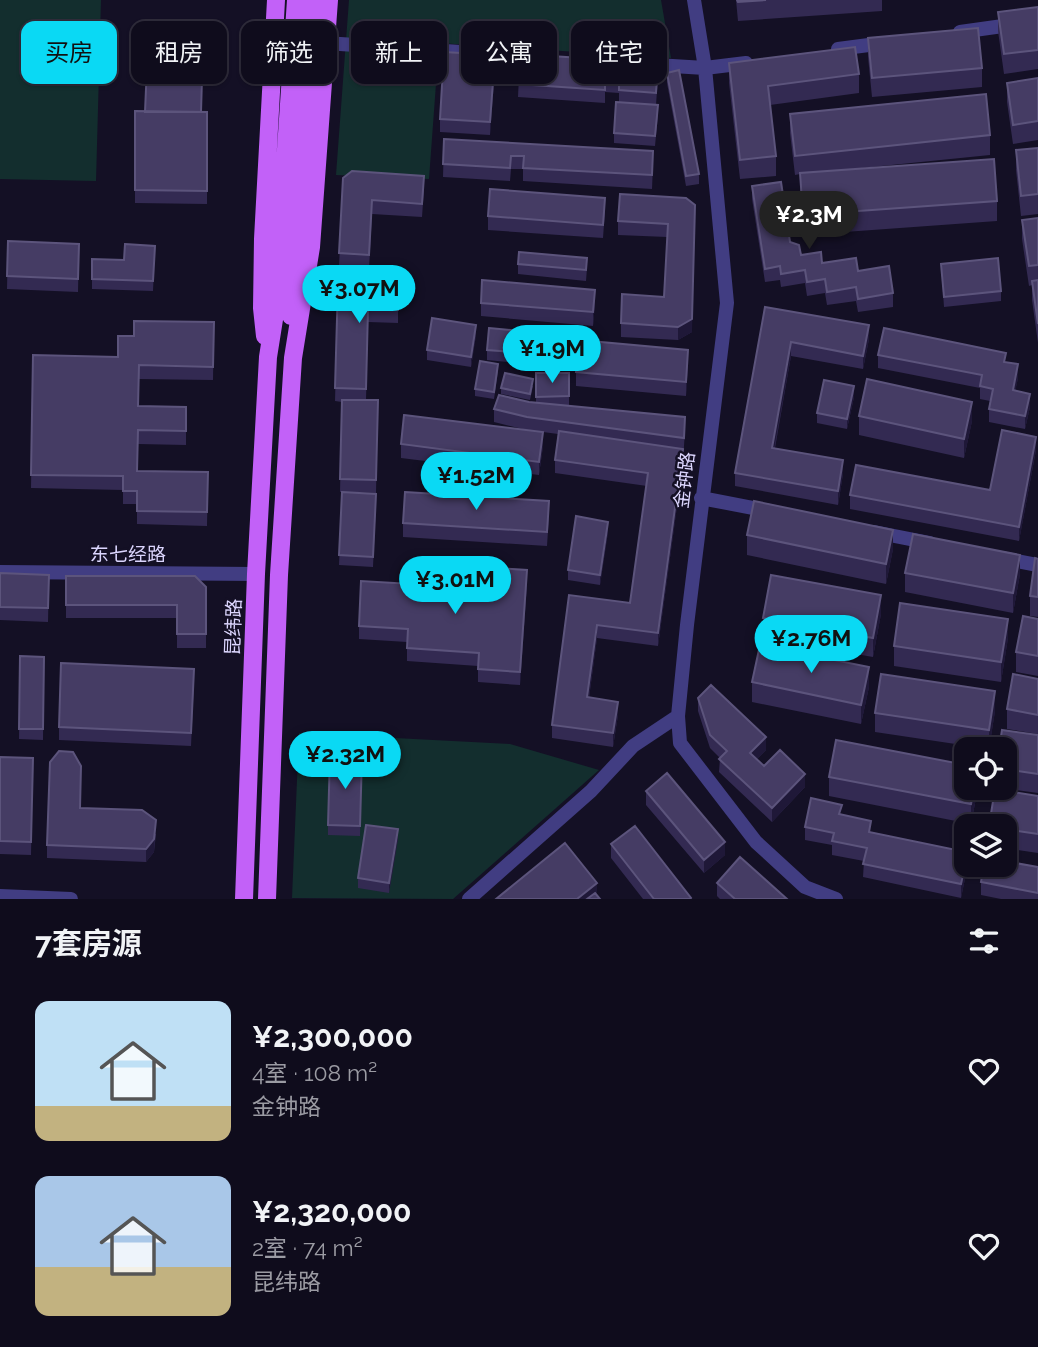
<!DOCTYPE html>
<html lang="zh">
<meta charset="utf-8">
<style>
body{margin:0;font-family:Raleway,"Noto Sans SC",sans-serif;background:#1d1a29;color:#f1f3f6;height:100vh;display:flex;flex-direction:column;font-size:26px;white-space:nowrap}
*{box-sizing:border-box;margin:0}
p{font-size:23px;color:#9b9ba3}
.icon{flex:none;width:38px;height:38px;fill:none;stroke:currentColor;stroke-width:2;stroke-linecap:round;stroke-linejoin:round}
.map{position:relative;height:899px;overflow:hidden}
.sheet{display:flex;flex-direction:column;background:#0f0c1c;flex:1}
.sheet>*{flex:none}
.top-card{position:absolute;left:21px;top:21px;width:998px;height:63px;display:flex;gap:14px}
.tools{position:absolute;left:954px;top:737px;display:grid;gap:14px}
.tools a{display:grid;place-items:center;width:63px;height:63px;border-radius:14px;background:#0f0c1c;box-shadow:0 2px 5px #0004,0 0 0 2px #2f2c3b;font-size:35px}
.price{position:absolute;translate:-50% -60px;padding:0 16px;border-radius:24px;background:#0ad9f4;color:#111;font-size:23px;line-height:46px;filter:drop-shadow(0 2px 4px #0008)}
.price::after{content:'';position:absolute;left:50%;top:42px;width:21px;height:16px;margin-left:-10px;background:inherit;clip-path:polygon(0 0,100% 0,50% 100%)}
.price.selected{background:#222;color:#fff}
ul{padding:0;list-style:none}
li{display:flex;align-items:center;gap:21px;height:175px;padding:0 35px}
li span{display:grid;place-items:center;flex:none;width:196px;height:140px;border-radius:14px;color:#555}
li>.icon{margin-inline-start:auto}
span .icon{width:84px;height:84px;fill:#fffc;stroke-width:1}
li b{font-size:30px}
h2{display:flex;justify-content:space-between;align-items:center;height:84px;padding:0 35px;font-size:30px}
.tag{padding:0 24px;border-radius:14px;background:#0f0c1c;box-shadow:0 2px 5px #0004,0 0 0 2px #2f2c3b;font-size:24px;line-height:63px}
.tag.selected{background:#0ad9f4;color:#111}
.map>svg:first-child{display:block}
.green{fill:#132e2e}
.lines{fill:none;stroke-linecap:round;stroke-linejoin:round}
.minor{stroke:#413d82;stroke-width:14}
.major{stroke:#c261f8;stroke-width:18}
.wall{fill:#332a52}
.shaded-wall{fill:#1f1838}
.building{fill:#453c64;stroke:#5c547c;stroke-width:2}
.labels{text-anchor:middle;dominant-baseline:central;stroke-width:5;stroke-linejoin:round;paint-order:stroke}
.street-label{font-size:19px;fill:#dbd5fd;stroke:#141025}
</style>
<div class="map">
<svg width="1038" height="899" viewBox="0 0 1038 899">
<rect width="100%" height="100%" fill="#141025"/>
<!-- green -->
<path class="green" d="M0,0H101L96,181L0,179Z
M349,0H661L671,58L439,43L429,179L336,175Z
M299,733L510,744L599,770L453,899L292,898Z"/>
<g class="lines">
<!-- minor -->
<path class="minor" d="M694,0L705,68L727,303L687,625L678,716L680,743L756,842L805,887L836,899
M960,32L1038,21
M325,43L536,57
M838,49L884,43
M640,64L705,68L746,63
M701,498L769,511
M874,532L930,543
M1001,558L1038,565
M0,572L256,574
M0,896L71,899
M469,899L591,791L633,746L678,716"/>
<!-- major -->
<path class="major" d="M291,316L312,0
M265,336L262,308L263,239L276,0
M244,899L256,574L268,357L275,313L296,0
M267,899L279,575L293,358L311,247L329,0"/>
</g>
<!-- wall -->
<path class="wall" d="M736,0H882V11L738,21Z
M1038,7V69L1004,74L998,31V12Z
M868,38L982,68V87L872,97L868,57Z
M520,54L658,77L656,105L658,115L655,146L614,143V133L619,102V93L605,92V103L518,97Z
M729,63L859,74V93L770,105L776,156V176L740,179L729,83Z
M495,68L490,135L440,132V119Z
M667,73L699,174V184L686,186L667,83Z
M1038,78V140L1013,144L1007,102V83Z
M135,111L207,112V204L135,203Z
M790,114L990,135V155L852,169L997,201V221L803,235L800,192V174L795,175L790,133Z
M444,139L653,165L652,189L523,181V169H511L510,181L443,177Z
M1038,148V214L1021,216L1016,170V150Z
M343,178L424,189L422,217L372,214L369,269L339,267Z
M752,186L790,242L801,255L822,263L858,271L893,293V307L858,312L856,301L827,305L825,293L807,296L805,283L781,287L780,280L765,282L752,199Z
M686,198L692,332L678,340L621,337V323L664,297L667,237L618,235V221Z
M605,211L603,238L488,230V216Z
M1038,218V343L1032,300V285L1029,286L1022,239V220Z
M8,241L79,244L78,292L7,289Z
M155,246L153,291L92,289V259L124,260Z
M518,264L587,268L586,281L518,274Z
M941,264L1001,291V301L944,307Z
M398,279V323L368,322L366,400H378L376,493L348,492L376,504L373,567L339,565L342,492H340L342,402L335,401L338,284Z
M481,303H595L593,326L481,316Z
M765,307L869,339L863,369L791,356L775,448L843,474L838,505L735,486V473Z
M214,322L213,380L139,379L138,406L186,407V445L138,444L137,471L208,472L207,526L137,524V504H123V490L31,488L33,355L118,357L134,336Z
M476,335L471,367L427,360V350Z
M563,345L562,367L487,360V350Z
M878,355L1006,362L1018,378L1015,391L1030,407L1025,429L989,422V409L990,401L980,399V388L878,368Z
M688,363L686,396L576,386V372Z
M498,371L494,399L475,396V389Z
M536,373H569V406L685,430L683,462L658,646L597,638L589,698L618,715L613,747L552,738V725L569,595L630,603L647,486L555,473V460L558,434L543,432V446L539,475L401,458V444L527,430L494,422V409L529,402L536,403Z
M533,386L530,400L501,394V388Z
M854,397L847,429L817,423V413Z
M859,416L972,421L964,458L859,435Z
M1036,450L1019,541L850,509V495L990,490Z
M549,515L547,546L403,537V523Z
M608,532L600,585L568,580V570Z
M747,535L893,549L886,584L747,555Z
M1038,559V617L1030,616V596Z
M0,573L49,575L48,622L0,620Z
M905,573L1020,574L1013,613L905,592Z
M66,576L206,587V648H177V618H66Z
M527,583L520,685L478,682V666L407,661V642L359,639V626L480,588Z
M881,614L873,657L763,638V618Z
M1038,619V676L1016,672V652Z
M1008,638L1001,682L894,666V646Z
M20,656L44,657L43,740L19,739Z
M1038,679V734L1007,729V709Z
M194,682L191,746L59,740V727Z
M752,682L869,687L861,724L752,702Z
M698,698L766,750L757,759L764,766L805,787L772,822L719,772L720,758L710,748L698,711Z
M995,711L989,749L875,732V713Z
M1038,735V793L1002,788H1004V749Z
M362,756L360,836L328,835V825Z
M0,757L33,758L31,855L0,854Z
M829,777L978,788L971,824L829,796Z
M646,791L725,855L704,873L646,805Z
M1038,796V853L1004,848V826Z
M80,808L156,834L154,852L146,862L47,858V845Z
M842,815L871,833L968,864L961,898L863,877L864,861L832,855V845L805,840V827Z
M398,839L389,893L358,888V878Z
M611,844L691,899H643L611,858Z
M1038,867V899H1001L981,895V882Z
M717,883L787,899H720L717,896Z"/>
<!-- shaded-wall -->
<path class="shaded-wall" d="M495,55V68L490,135V122Z
M695,218L692,332L678,340V327Z
M595,290V303L593,326V312Z
M476,325V335L471,367V357Z
M869,325V339L863,369V356Z
M791,342V356L772,461V448Z
M688,350V363L686,396V382Z
M1018,364V378L1013,404V390Z
M854,386V397L847,429V419Z
M1030,394V407L1025,429V416Z
M972,402V421L964,458V439Z
M543,432V446L539,475V462Z
M1036,437V450L1019,541V527Z
M683,449V462L658,646V633Z
M843,460V474L838,505V491Z
M608,522V532L600,585V575Z
M893,530V549L886,584V564Z
M1020,555V574L1013,613V593Z
M527,570V583L520,685V672Z
M881,595V614L873,657V638Z
M1008,619V638L1001,682V662Z
M597,625V638L587,711V697Z
M869,667V687L861,724V705Z
M995,691V711L989,749V730Z
M618,702V715L613,747V733Z
M766,737V750L750,766V753Z
M805,774V787L772,822V808Z
M974,788H978L971,824V804Z
M156,820L154,852L146,862V849Z
M398,829V839L389,893V883Z
M725,842V855L704,873V860Z
M966,862V864H968L961,898V884Z
M597,883V896L593,899H577Z"/>
<!-- building -->
<path class="building" d="M737,0H766L738,2Z
M1038,7V50L1004,54L998,12Z
M978,28L982,68L872,78L868,38Z
M148,42L203,44L201,112H145Z
M855,47L859,74L768,86L776,156L740,160L729,63Z
M444,52L495,55L490,122L440,119Z
M520,54L658,63L656,93L619,90V79H605V90L518,84Z
M679,70L699,174L686,176L667,73Z
M1038,78V121L1013,125L1007,83Z
M986,94L990,135L795,156L790,114Z
M616,102L658,105L655,136L614,133Z
M135,111L207,112V191L135,190Z
M444,139L653,151L652,175L523,168L524,156H511L510,168L443,164Z
M1038,148V194L1021,196L1016,150Z
M994,159L997,201L803,215L800,173Z
M352,171L424,176L422,204L372,200L369,255L339,253L343,178Z
M781,182L790,242L799,245L801,255L821,252L822,263L856,258L858,271L889,266L893,293L858,299L856,287L827,292L825,279L807,282L805,270L781,274L780,266L765,269L752,186Z
M490,189L605,198L603,225L488,216Z
M620,194L686,198L695,205L692,319L678,327L621,323L622,294L664,297L668,224L618,221Z
M1038,218V265L1029,266L1022,220Z
M8,241L79,244L78,279L7,276Z
M125,244L155,246L153,281L92,279V259L124,260Z
M519,252L587,258L586,270L518,264Z
M998,258L1001,291L944,297L941,264Z
M345,277L398,279V310L368,309L366,389L335,388L338,284Z
M482,280L595,290L593,312L481,303Z
M1038,280V324L1032,281Z
M765,307L869,325L863,356L791,342L772,448L843,460L838,491L735,473Z
M432,318L476,325L471,357L427,350Z
M134,321L214,322L213,367L139,365L138,406L186,407V431L138,430L137,471L208,472L207,512L137,511V491H123V476L31,475L33,355L118,357V336H134Z
M489,328L563,335L562,356L487,350Z
M884,328L1006,353L1004,362L1018,364L1013,390L1030,394L1025,416L989,409L993,389L980,386L982,375L878,355Z
M579,340L688,350L686,382L576,372Z
M480,361L498,364L494,392L475,389Z
M505,373L533,379L530,394L501,388Z
M536,373H569V396L536,397Z
M867,379L972,402L964,439L859,416Z
M824,380L854,386L847,419L817,413Z
M499,395L529,402L685,417L684,438L527,417L494,409Z
M342,400H378L376,480L340,479Z
M404,415L543,432L539,462L401,444Z
M1002,430L1036,437L1019,527L850,495L856,465L990,490Z
M559,431L683,449L658,633L597,625L587,697L618,702L613,733L552,725L569,595L630,603L648,473L555,460Z
M342,492L376,494L373,557L339,555Z
M405,492L549,501L547,532L403,523Z
M754,501L893,530L886,564L747,535Z
M576,516L608,522L600,575L568,570Z
M913,534L1020,555L1013,593L905,573Z
M1035,558L1038,559V597L1030,596Z
M482,567L527,570L520,672L478,669L479,653L407,648L408,629L359,626L361,581L480,588Z
M0,573L49,575L48,608L0,607Z
M771,575L881,595L873,638L763,618Z
M66,576H195L206,587V634H177V605H66Z
M900,603L1008,619L1001,662L894,646Z
M1023,616L1038,619V656L1016,652Z
M760,645L869,667L861,705L752,682Z
M20,656L44,657L43,729H19Z
M61,663L194,669L191,733L59,727Z
M881,674L995,691L989,730L875,713Z
M1013,674L1038,679V715L1007,709Z
M711,685L766,737L750,753L764,766L780,750L805,774L772,808L719,759L727,751L710,735L698,698Z
M1002,730L1038,735V774L1004,769V749H999Z
M836,740L966,765V788H974L971,804L829,777Z
M59,751L73,752L81,766L80,808L142,810L156,820L154,839L146,849L47,845L50,762Z
M330,755L362,756L360,826L328,825Z
M0,757L33,758L31,842L0,841Z
M667,773L725,842L704,860L646,791Z
M995,789L1038,796V834L1004,829V826H989Z
M811,798L842,805L839,814L871,821L869,832L966,852V862L961,884L863,864L867,848L832,841L834,833L805,827Z
M366,825L398,829L389,883L358,878Z
M635,826L691,898L690,899H654L611,844Z
M565,843L597,883L577,899H496Z
M740,857L787,899H735L717,883Z
M1004,861L1038,867V893L981,882L984,864H1004Z
M595,893L600,899H587Z"/>
<g class="labels">
<!-- street labels -->
<g class="street-label">
<text transform="translate(684 480) rotate(-83)">金钟路</text>
<text x="128" y="554">东七经路</text>
<text transform="translate(233 627) rotate(-88)">昆纬路</text>
</g>
</g>
</svg>
<div class="tools">
<a><svg class="icon" aria-label="locate" viewBox="0 0 24 24"><circle cx="12" cy="12" r="6"/><path d="M12 2v4M12 18v4M2 12h4M18 12h4"/></svg></a>
<a><svg class="icon" aria-label="layers" viewBox="0 0 24 24"><path d="M12 4l9 5-9 5-9-5zM3 14l9 5 9-5"/></svg></a>
</div>
<b class="price selected" style="left:809px;top:251px">¥2.3M</b>
<b class="price" style="left:359px;top:325px">¥3.07M</b>
<b class="price" style="left:552px;top:385px">¥1.9M</b>
<b class="price" style="left:476px;top:512px">¥1.52M</b>
<b class="price" style="left:455px;top:616px">¥3.01M</b>
<b class="price" style="left:811px;top:675px">¥2.76M</b>
<b class="price" style="left:345px;top:791px">¥2.32M</b>
<div class="top-card">
<a class="tag selected">买房</a>
<a class="tag">租房</a>
<a class="tag">筛选</a>
<a class="tag">新上</a>
<a class="tag">公寓</a>
<a class="tag">住宅</a>
</div>
</div>
<section class="sheet">
<h2>7套房源<svg class="icon" aria-label="filters" viewBox="0 0 24 24"><path d="M4 7h16M4 17h16"/><circle cx="9" cy="7" r="2"/><circle cx="15" cy="17" r="2"/></svg></h2>
<ul>
<li><span style="background:linear-gradient(#bfe0f5 75%,#c2b280 0)"><svg class="icon" aria-label="home" viewBox="0 0 24 24"><path d="M3 11l9-7 9 7M6 9v11h12V9"/></svg></span><div><b>¥2,300,000</b><p>4室 · 108 m²</p><p>金钟路</p></div><svg class="icon" aria-label="heart" viewBox="0 0 24 24"><path d="M12 20l-8-8c-3-5 5-10 8-4 3-6 11-1 8 4z"/></svg></li>
<li><span style="background:linear-gradient(#a9c7e8 65%,#c2b280 0)"><svg class="icon" aria-label="home" viewBox="0 0 24 24"><path d="M3 11l9-7 9 7M6 9v11h12V9"/></svg></span><div><b>¥2,320,000</b><p>2室 · 74 m²</p><p>昆纬路</p></div><svg class="icon" aria-label="heart" viewBox="0 0 24 24"><path d="M12 20l-8-8c-3-5 5-10 8-4 3-6 11-1 8 4z"/></svg></li>
</ul>
</section>
